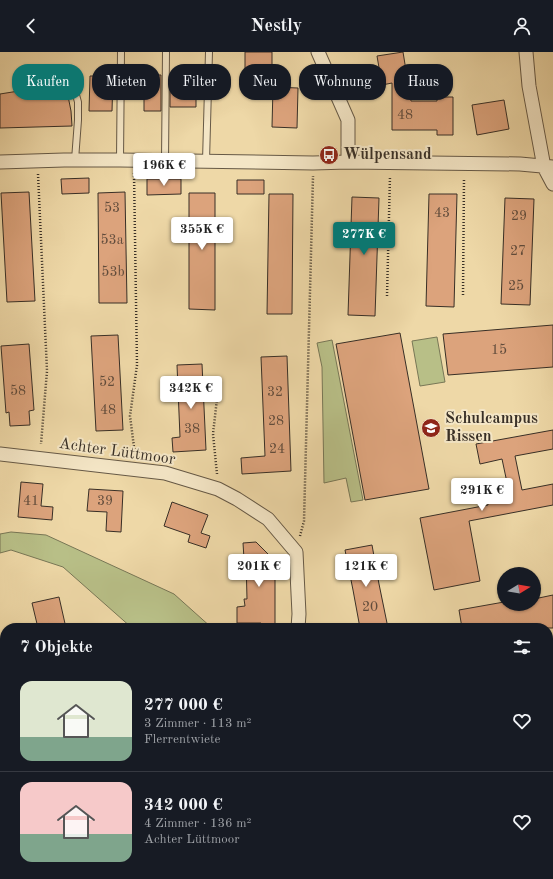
<!DOCTYPE html>
<html lang="de">
<meta charset="utf-8">
<style>
body{margin:0;font-family:"Old Standard TT",serif;background:#242831;color:#f1f3f6;height:100vh;display:flex;flex-direction:column;font-size:15px;white-space:nowrap}
*{box-sizing:border-box;margin:0}
p{font-size:13px;color:#9ea1a6}
.icon{flex:none;width:22px;height:22px;fill:none;stroke:currentColor;stroke-width:2;stroke-linecap:round;stroke-linejoin:round}
.map{position:relative;flex:1;overflow:hidden}
.side{position:absolute;left:0px;top:571px;width:553px;height:256px;display:flex;flex-direction:column;background:#171b24;border-radius:16px 16px 0 0;box-shadow:0 1px 3px #0004}
.side>*{flex:none}
.hud{position:absolute;left:12px;top:12px;width:529px;height:36px;display:flex;gap:8px}
.needle{width:26px;rotate:79deg}
.controls{position:absolute;left:497px;top:515px;display:grid;gap:8px}
.controls a{display:grid;place-items:center;width:44px;height:44px;border-radius:50%;background:#171b24;box-shadow:0 1px 3px #0004;font-size:20px}
.price{position:absolute;translate:-50% -34px;padding:0 9px;border-radius:4px;background:#fff;color:#222;font-size:13px;line-height:26px;filter:drop-shadow(0 1px 2px #0008)}
.price::after{content:'';position:absolute;left:50%;top:24px;width:12px;height:9px;margin-left:-6px;background:inherit;clip-path:polygon(0 0,100% 0,50% 100%)}
.price.selected{background:#0f766e;color:#fff}
ul{padding:0;list-style:none}
li{display:flex;align-items:center;gap:12px;height:100px;padding:0 20px}
li+li{border-top:1px solid #363941}
li span{display:grid;place-items:center;flex:none;width:112px;height:80px;border-radius:12px;color:#555}
li>.icon{margin-inline-start:auto}
span .icon{width:48px;height:48px;fill:#fffc;stroke-width:1}
li b{font-size:17px}
h2{display:flex;justify-content:space-between;align-items:center;height:48px;padding:0 20px;font-size:17px}
.tag{padding:0 14px;border-radius:16px;background:#171b24;box-shadow:0 1px 3px #0004;font-size:14px;line-height:36px}
.tag.selected{background:#0f766e;color:#fff}
header{display:flex;justify-content:space-between;align-items:center;height:52px;padding:0 20px;background:#171b24;font-size:18px;font-weight:600}
.map>svg:first-child{display:block}
.green{fill:#b8bf87;stroke:#787756}
.building{fill:#dca37c;stroke:#382f26}
.lines{fill:none;stroke-linecap:round;stroke-linejoin:round}
.service-casing{stroke:#665946;stroke-width:8}
.minor-casing{stroke:#665946;stroke-width:15}
.path{stroke:#382f26;stroke-width:2.5;stroke-dasharray:1 2;stroke-linecap:butt}
.service{stroke:#f4e6c6;stroke-width:6}
.minor{stroke:#f4e6c6;stroke-width:13}
.labels{text-anchor:middle;dominant-baseline:central;stroke-width:4;stroke-linejoin:round;paint-order:stroke}
.number-label{font-size:14px;fill:#614c3c}
.poi-label{font-size:16px;font-weight:bold;fill:#382f26;stroke:#f4e6c6;text-anchor:start}
.street-label{font-size:16px;fill:#382f26;stroke:#f4e6c6}
</style>
<header><svg class="icon" aria-label="back" viewBox="0 0 24 24"><path d="M15 5l-7 7 7 7"/></svg>Nestly<svg class="icon" aria-label="person" viewBox="0 0 24 24"><circle cx="12" cy="8" r="4"/><path d="M4 21q1-7 8-7t8 7"/></svg></header>
<div class="map">
<svg width="553" height="827" viewBox="0 0 553 827">
<rect width="100%" height="100%" fill="#eed8a7"/>
<filter id="stains"><feTurbulence type="fractalNoise" baseFrequency=".005" numOctaves="4"/><feColorMatrix values="0 0 0 0 .2 0 0 0 0 .09 0 0 0 0 .02 0 0 0 .5 -.17"/></filter>
<radialGradient id="worn" r=".72"><stop offset=".6" stop-color="#630" stop-opacity="0"/><stop offset="1" stop-color="#630" stop-opacity=".3"/></radialGradient>
<!-- green -->
<path class="green" d="M437,285L445,330L420,334L412,289Z
M332,288L363,448L351,450L346,426L324,431L322,315L317,291Z
M11,480L46,483L174,542L212,576H132L63,515L11,498L0,501V482Z"/>
<!-- building -->
<path class="building" d="M245,0H272V17H245Z
M403,0L411,49H437V45H453V83H437V78H392V31L382,33L377,4Z
M144,23H161V59H144Z
M90,24H113L112,59H89Z
M196,28V55H170V29Z
M273,35L298,36L297,76L272,75Z
M25,38L27,47L67,39L71,59L72,74L0,76V42Z
M504,48L509,77L477,83L472,53Z
M89,126V141L62,142L61,127Z
M147,127H181V142L147,143Z
M237,128H264V142H237Z
M29,140L35,249L7,250L1,141Z
M125,140L127,251H99L98,141Z
M189,141H215V258L189,257Z
M269,142H293L292,262H267Z
M429,142H457L454,255L426,254Z
M352,145L379,146L375,264L348,263Z
M505,146L534,147L530,253L501,252Z
M553,273V315L448,323L443,282Z
M400,281L429,437L365,448L336,292Z
M118,283L123,378L96,379L91,284Z
M29,292L34,358L29,359L30,373L10,374L9,360L6,361L1,294Z
M287,304L291,419L242,422L241,406L265,404L261,305Z
M202,312L206,398L173,400L172,386L180,385L177,313Z
M553,378V397L515,404L522,438L553,432V453L469,469L480,529L434,538L420,466L488,453L487,444L509,440L502,407L480,412L476,392Z
M21,430L43,432L41,454L53,455L52,468L18,465Z
M89,437L123,439L121,480L106,479L107,460L87,459Z
M172,450L208,463L201,481L210,484L206,496L188,490L190,483L164,474Z
M256,490L275,509V576H261V571H237V555L245,554L244,547H247L246,507H244L243,491Z
M372,493L379,532L388,576H360L353,538L345,498Z
M553,543V576H462L459,558L504,550V552H534V547Z
M59,545L66,576H38L32,551Z"/>
<g class="lines">
<defs>
<path id="service" d="M23,19L54,16L71,25L78,50V68L75,108
M120,108L121,0
M165,109L166,0
M206,109L209,0"/>
<path id="minor" d="M318,0L348,68V110
M526,0L529,34L544,115L553,132
M0,110L64,108H120L313,111L348,110L520,112L553,115
M0,402L165,421L218,437L237,447L268,467L296,500L299,562L298,576
M0,706H5"/>
</defs>
<!-- service casing -->
<use href="#service" class="service-casing"/>
<!-- minor casing -->
<use href="#minor" class="minor-casing"/>
<!-- path -->
<path class="path" d="M134,121L137,313L130,364L135,403
M38,122L47,319L41,392
M463,243L464,126
M387,244L390,124
M217,422L213,382L219,329
M300,484L304,469L313,124
M548,646L553,645
M372,822L373,827
M515,822L516,827"/>
<!-- service -->
<use href="#service" class="service"/>
<!-- minor -->
<use href="#minor" class="minor"/>
</g>
<!-- icons -->
<defs>
<symbol id="bus-disc" viewBox="-11 -11 22 22"><circle r="9.5" fill="#8f2418" stroke="#f4e6c6"/><path d="M-5-6H5V4H4V6H2V4H-2V6H-4V4H-5ZM-3.5-4V0h7V-4ZM-3.5 1.2v1.5H-2V1.2ZM2 1.2v1.5H3.5V1.2Z" fill="#fff"/></symbol>
<symbol id="school-disc" viewBox="-11 -11 22 22"><circle r="9.5" fill="#8f2418" stroke="#f4e6c6"/><path d="M0-5L7-2L0 1L-7-2ZM-4 1L0 2.5L4 1V4Q0 6-4 4Z" fill="#fff"/></symbol>
</defs>
<g fill-rule="evenodd">
<use href="#bus-disc" x="318" y="92" width="22" height="22"/>
<use href="#school-disc" x="420" y="365" width="22" height="22"/>
</g>
<g class="labels">
<!-- number labels -->
<g class="number-label">
<text x="405" y="63">48</text>
<text x="112" y="156">53</text>
<text x="442" y="161">43</text>
<text x="519" y="164">29</text>
<text x="112" y="188">53a</text>
<text x="518" y="199">27</text>
<text x="113" y="220">53b</text>
<text x="516" y="234">25</text>
<text x="499" y="298">15</text>
<text x="107" y="330">52</text>
<text x="18" y="339">58</text>
<text x="275" y="340">32</text>
<text x="108" y="358">48</text>
<text x="276" y="369">28</text>
<text x="192" y="377">38</text>
<text x="277" y="397">24</text>
<text x="31" y="449">41</text>
<text x="105" y="449">39</text>
<text x="370" y="555">20</text>
</g>
<!-- poi labels -->
<g class="poi-label">
<text x="343" y="103">Wülpensand</text>
<text x="445" y="367">Schulcampus<tspan x="445" dy="18">Rissen</tspan></text>
</g>
<!-- street labels -->
<g class="street-label">
<text transform="translate(117 400) rotate(8)">Achter Lüttmoor</text>
</g>
</g>
<rect width="100%" height="100%" filter="url(#stains)"/>
<rect width="100%" height="100%" fill="url(#worn)"/>
</svg>
<div class="controls">
<a><svg class="needle" viewBox="-14 -14 28 28"><path d="M0-13l5 13h-10z" fill="#e53935"/><path d="M0 13l5-13h-10z" fill="#9ea1a6"/></svg></a>
</div>
<b class="price" style="left:164px;top:135px">196K €</b>
<b class="price" style="left:202px;top:199px">355K €</b>
<b class="price selected" style="left:364px;top:204px">277K €</b>
<b class="price" style="left:191px;top:358px">342K €</b>
<b class="price" style="left:482px;top:460px">291K €</b>
<b class="price" style="left:259px;top:536px">201K €</b>
<b class="price" style="left:366px;top:536px">121K €</b>
<div class="hud">
<a class="tag selected">Kaufen</a>
<a class="tag">Mieten</a>
<a class="tag">Filter</a>
<a class="tag">Neu</a>
<a class="tag">Wohnung</a>
<a class="tag">Haus</a>
</div>
<section class="side">
<h2>7 Objekte<svg class="icon" aria-label="filters" viewBox="0 0 24 24"><path d="M4 7h16M4 17h16"/><circle cx="9" cy="7" r="2"/><circle cx="15" cy="17" r="2"/></svg></h2>
<ul>
<li><span style="background:linear-gradient(#dfe7d0 70%,#7fa58c 0)"><svg class="icon" aria-label="home" viewBox="0 0 24 24"><path d="M3 11l9-7 9 7M6 9v11h12V9"/></svg></span><div><b>277 000 €</b><p>3 Zimmer · 113 m²</p><p>Flerrentwiete</p></div><svg class="icon" aria-label="heart" viewBox="0 0 24 24"><path d="M12 20l-8-8c-3-5 5-10 8-4 3-6 11-1 8 4z"/></svg></li>
<li><span style="background:linear-gradient(#f6c9c9 65%,#7fa58c 0)"><svg class="icon" aria-label="home" viewBox="0 0 24 24"><path d="M3 11l9-7 9 7M6 9v11h12V9"/></svg></span><div><b>342 000 €</b><p>4 Zimmer · 136 m²</p><p>Achter Lüttmoor</p></div><svg class="icon" aria-label="heart" viewBox="0 0 24 24"><path d="M12 20l-8-8c-3-5 5-10 8-4 3-6 11-1 8 4z"/></svg></li>
</ul>
</section>
</div>
